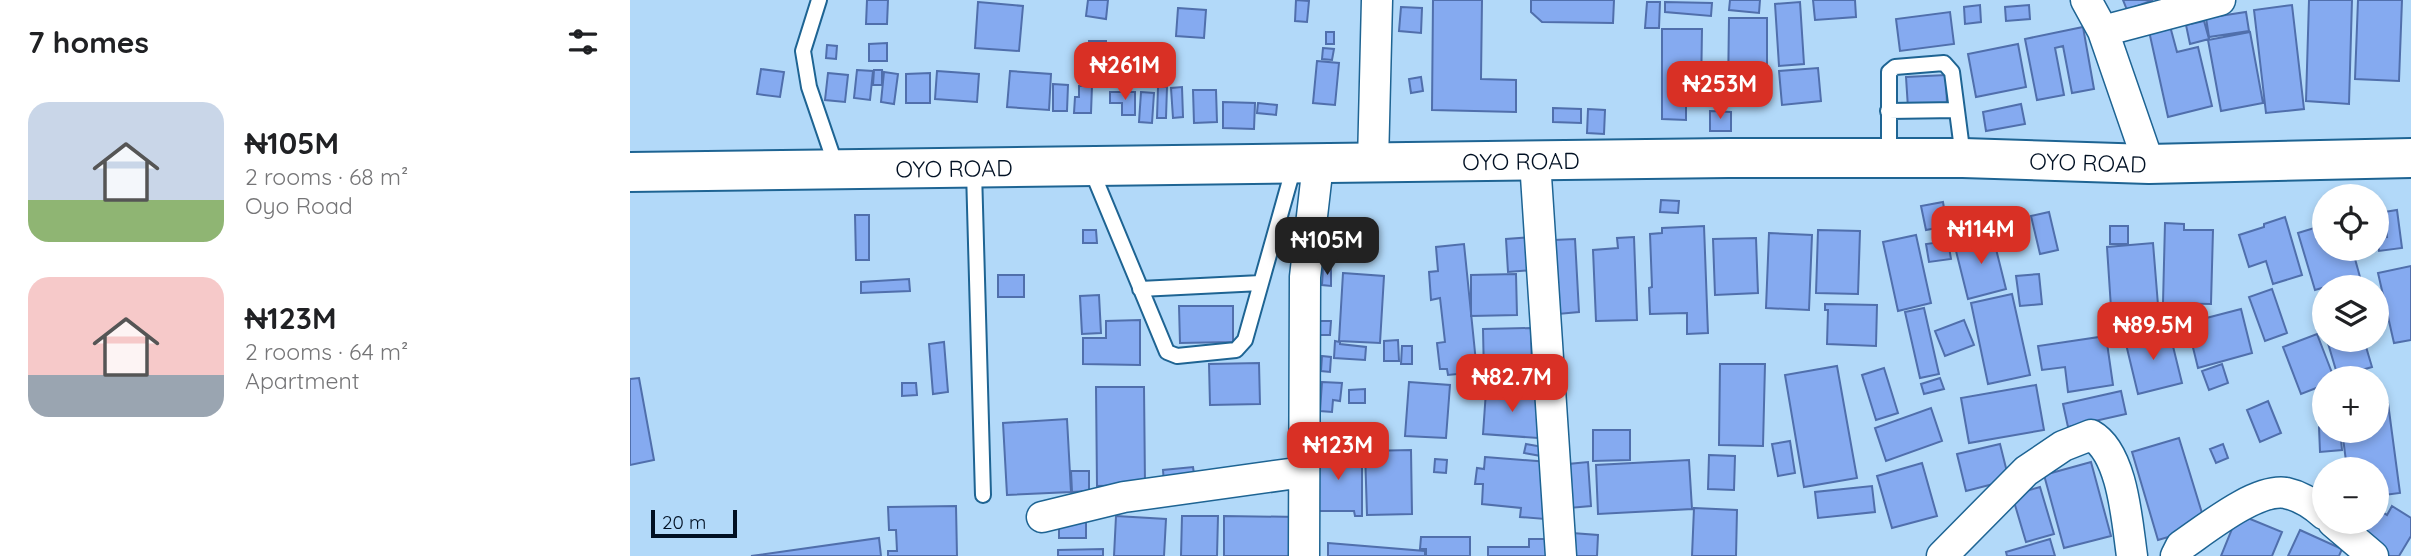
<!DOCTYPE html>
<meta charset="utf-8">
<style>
body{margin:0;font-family:Quicksand,sans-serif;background:#f2f2f2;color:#202124;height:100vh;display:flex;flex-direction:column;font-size:26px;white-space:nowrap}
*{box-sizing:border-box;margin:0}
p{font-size:23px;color:#757577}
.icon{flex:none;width:38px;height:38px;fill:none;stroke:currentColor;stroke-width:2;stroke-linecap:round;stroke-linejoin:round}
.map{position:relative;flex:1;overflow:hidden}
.side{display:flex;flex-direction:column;background:#fff;width:630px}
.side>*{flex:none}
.fabs{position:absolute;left:1682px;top:184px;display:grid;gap:14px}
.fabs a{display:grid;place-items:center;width:77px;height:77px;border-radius:50%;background:#fff;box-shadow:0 4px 10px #0003;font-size:35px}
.scale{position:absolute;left:21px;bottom:18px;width:86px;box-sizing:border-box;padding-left:7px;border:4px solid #001023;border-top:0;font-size:19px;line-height:24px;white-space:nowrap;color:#001023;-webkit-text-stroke:5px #b2d9f9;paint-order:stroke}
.price{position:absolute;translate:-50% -60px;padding:0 16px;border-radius:14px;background:#d93025;color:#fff;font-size:23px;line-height:46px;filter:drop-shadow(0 2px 4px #0008)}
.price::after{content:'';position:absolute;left:50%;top:42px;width:21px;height:16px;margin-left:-10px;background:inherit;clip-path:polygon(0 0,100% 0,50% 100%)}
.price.current{background:#222;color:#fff}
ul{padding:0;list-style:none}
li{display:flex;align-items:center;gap:21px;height:175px;padding:0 28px}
li span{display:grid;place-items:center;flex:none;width:196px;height:140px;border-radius:21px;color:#555}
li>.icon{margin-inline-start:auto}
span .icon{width:84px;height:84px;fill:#fffc;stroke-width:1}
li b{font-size:30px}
h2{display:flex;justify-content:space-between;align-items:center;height:84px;padding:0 28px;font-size:30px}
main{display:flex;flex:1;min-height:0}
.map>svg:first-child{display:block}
.building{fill:#85aaf0;stroke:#506fac;stroke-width:2}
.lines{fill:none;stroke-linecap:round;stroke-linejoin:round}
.service-casing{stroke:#1e6493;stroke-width:18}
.minor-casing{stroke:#1e6493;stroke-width:33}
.trunk-casing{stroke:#1e6493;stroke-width:42}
.service{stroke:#fff;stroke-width:14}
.minor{stroke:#fff;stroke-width:30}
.trunk{stroke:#fff;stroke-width:38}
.labels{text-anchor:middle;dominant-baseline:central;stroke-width:7;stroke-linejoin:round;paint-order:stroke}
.street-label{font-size:23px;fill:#001023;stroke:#b2d9f9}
</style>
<main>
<section class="side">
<h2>7 homes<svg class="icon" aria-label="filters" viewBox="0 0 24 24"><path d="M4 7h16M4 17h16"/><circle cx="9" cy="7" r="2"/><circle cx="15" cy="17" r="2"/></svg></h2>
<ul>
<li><span style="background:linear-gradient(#c9d6e8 70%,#8fb573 0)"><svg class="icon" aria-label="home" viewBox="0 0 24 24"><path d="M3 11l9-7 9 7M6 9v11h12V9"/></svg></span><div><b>₦105M</b><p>2 rooms · 68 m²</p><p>Oyo Road</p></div></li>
<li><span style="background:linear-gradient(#f6c9c9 70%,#9aa5b1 0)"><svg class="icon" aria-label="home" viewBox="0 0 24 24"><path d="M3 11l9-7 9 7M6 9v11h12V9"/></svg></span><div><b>₦123M</b><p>2 rooms · 64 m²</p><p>Apartment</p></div></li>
</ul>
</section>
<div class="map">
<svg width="1781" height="556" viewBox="0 0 1781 556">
<rect width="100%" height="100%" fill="#b2d9f9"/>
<!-- building -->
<path class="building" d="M237,0H258L257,24H236Z
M458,0H478L476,19L456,16Z
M666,0L679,1L677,22L665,21Z
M803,0H852L851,79L886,80V112L802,110Z
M901,0H984L983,23L912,22L901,12Z
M1100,0H1130L1129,13L1099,10Z
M1183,0H1225L1226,17L1185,20Z
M1493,0H1523L1497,10Z
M1679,0H1722L1719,104L1676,101Z
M1728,0H1772L1769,81L1725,79Z
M348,2L393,6L389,51L345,48Z
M1017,2H1030L1029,28H1015Z
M1035,2L1082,3L1081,16L1035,12Z
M1170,2L1174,64L1149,66L1145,4Z
M1350,5L1351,22L1335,24L1334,7Z
M1399,5L1400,19L1376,21L1375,7Z
M1662,5L1674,109L1636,113L1624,10Z
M771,7L792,8L791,33L769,31Z
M548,8L576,10L574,38L546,36Z
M1320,12L1324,44L1270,51L1266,19Z
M1616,12L1619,31L1579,37L1576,18Z
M1099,18H1137V93L1098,92Z
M1574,21L1579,39L1560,44L1556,25Z
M1540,26L1547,52L1568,47L1582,106L1538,117L1519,31Z
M1453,27L1464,89L1442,93L1433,46L1425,48L1434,95L1407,100L1395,39Z
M1032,29H1072L1071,94H1056V120L1032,119Z
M696,32H704V44H696Z
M1620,32L1633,103L1591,111L1578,40Z
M459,41H476V58L459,59Z
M257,43V61H239V44Z
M1388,44L1396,87L1346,97L1338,54Z
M197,45L207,46L206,59L196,58Z
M693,48L704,49L702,60L692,59Z
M687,61L709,63L705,105L683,103Z
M1188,68L1191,101L1152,105L1149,71Z
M131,69L154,72L150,97L127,94Z
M227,70L243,71L240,100L224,98Z
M244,70H252V85H243Z
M307,71L349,74L347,102L305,99Z
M380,71L421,74L419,110L377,107Z
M254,72L268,74L264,104L251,102Z
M198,73L218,75L215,102L195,100Z
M300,73V103H276V74Z
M1316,75L1317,106L1278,108L1276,77Z
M791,77L793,91L781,93L779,79Z
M423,84L438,85L437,111H423Z
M449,86H462L461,113H444L445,97H449Z
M528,87H537L536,118H527Z
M552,87L553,117L543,118L541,88Z
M563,90H586L587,122L564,123Z
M480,92H505V115H492V103H480Z
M511,92L524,93L522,123L509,122Z
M593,102L625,103L624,129L593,128Z
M628,103L647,105L646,115L627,113Z
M1391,104L1395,124L1356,131L1353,112Z
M923,108L951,109V123L923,122Z
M958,109L975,110L974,134L957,133Z
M1080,111L1101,112V131H1080Z
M1031,200L1049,201L1048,213L1030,212Z
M1313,202L1317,226L1296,230L1291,206Z
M1767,210L1772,248L1749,251L1747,238L1757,237L1754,212Z
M1419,212L1428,250L1410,254L1401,216Z
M225,215H239V260H226Z
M1655,217L1672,275L1643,284L1636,261L1619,267L1609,235L1634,227V224Z
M1535,223L1554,224V230H1583L1581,304L1533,303Z
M1694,225V248H1722L1730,277L1685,290L1668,233Z
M1074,226L1078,333L1057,334V313L1020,314L1019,288L1022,287L1020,234L1032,233V228Z
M1480,226H1498V244H1480Z
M1361,229L1376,289L1338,299L1326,251L1344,246L1341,234Z
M453,230H466L467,243H453Z
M1188,230L1230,231L1228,294L1186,293Z
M1139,233L1182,235L1179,310L1136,308Z
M1286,235L1301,303L1268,311L1253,242Z
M902,237L904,270L878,272L876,239Z
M1004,237L1007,320L966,321L963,250L988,248L987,238Z
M1126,238L1128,293L1085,295L1083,239Z
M945,239L949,312L928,314L924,240Z
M1318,241L1321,259L1299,262L1296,244Z
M1523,243L1528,305L1481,308L1477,247Z
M834,244L847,372L818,375L817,369H810L807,343L815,342L810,298L801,300L799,272L808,271L806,247Z
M1781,266V340L1764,343L1748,273Z
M693,268L701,269V286L692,285Z
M713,273L754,276L750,343L709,341Z
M886,274L887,315L841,316V275Z
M1409,274L1412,304L1390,306L1386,276Z
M368,275H394V297H368Z
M279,279L280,291L231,293V282Z
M1642,289L1657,333L1635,341L1619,297Z
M1382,294L1400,375L1358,384L1341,303Z
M469,295L471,333L452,334L450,296Z
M1694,303V331L1686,306Z
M1195,304L1247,305L1246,346L1197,344L1198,310H1195Z
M549,306H603V342L550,343Z
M1294,308L1309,374L1290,378L1275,312Z
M1611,309L1622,353L1568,368L1557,323Z
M510,320V365L453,364V338H476V321Z
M1334,320L1344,345L1315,356L1305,331Z
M690,321H701L700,335H690Z
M901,328L902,377H854L853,329Z
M1539,330L1552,383L1508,394L1495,340Z
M1687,334L1704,378H1694V385L1671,394L1653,347Z
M1476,336L1483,385L1438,392L1435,367L1412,370L1408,346Z
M768,340L769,361H754V341Z
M1697,340H1734L1742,367L1708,377Z
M705,341L710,342V344L736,347L735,360L704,358Z
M314,342L318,392L303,394L299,344Z
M772,346H782V364H771Z
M692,356L701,357L700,372L691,371Z
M629,363L630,404L580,405L579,364Z
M1090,364H1135L1133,446L1089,445Z
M1592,364L1598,383L1579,390L1572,371Z
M1207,366L1227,478L1174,487L1155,375Z
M1254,368L1268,413L1246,420L1232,375Z
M9,378L24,460L0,465V379Z
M1310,378L1314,389L1294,394L1291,384Z
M692,382L712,383L710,401L703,400L702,412L690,411Z
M779,382L820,385L816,438L775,436Z
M272,383H286L287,395L272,396Z
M1406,385L1414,430L1339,443L1331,398Z
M466,387H514L515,485L467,486Z
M735,389V403H719V390Z
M856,391L911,395L908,438L853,434Z
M1491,391L1496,414L1438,427L1433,404Z
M1638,401L1651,433L1630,442L1617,410Z
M1758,403L1770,493L1746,496V469H1717L1712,430H1746V404Z
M1301,408L1312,441L1256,461L1245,428Z
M437,419L441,492L377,495L373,423Z
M682,423L705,424L704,446H681Z
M1694,426V430H1710L1712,450L1690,452L1689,427Z
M963,430H1000V460L963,461Z
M1549,438L1576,526L1528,540L1502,452Z
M1160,441L1165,473L1148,476L1142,444Z
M896,444L913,447L911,456L894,453Z
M1370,444L1379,480L1336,491L1327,454Z
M1593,444L1598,458L1586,463L1580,449Z
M781,450L782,514L737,515L735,451Z
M683,453H732V516H725L724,511H683Z
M1079,455L1105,456L1104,490L1078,489Z
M855,457L919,462L915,519L890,517L891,508L852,504L853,484H845L847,468L854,469Z
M805,459L817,460L816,473L804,472Z
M1059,460L1062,509L968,514L966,465Z
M958,462L961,506L939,508L938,464Z
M1461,462L1481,536L1434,548L1414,475Z
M1292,463L1307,516L1262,528L1247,476Z
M563,467L565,481L534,484L533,470Z
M441,471H459V491L442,492Z
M1242,486L1245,512L1188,518L1185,492Z
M1410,487L1424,534L1396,542L1382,495Z
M326,506L327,556H258V551H267L266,530H259L258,507Z
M1762,506L1781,518V536L1769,556H1755L1725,537L1734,522H1746V508L1757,515Z
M1064,508L1107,510L1106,556H1062Z
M1608,514L1652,532L1642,556H1591Z
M486,516L536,519L534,556H484Z
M552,516H588L587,556H551Z
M594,516L669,517V556H594Z
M429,518H456V538H429Z
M1670,530L1712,549L1709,556H1658Z
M942,533L968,535L967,556H941Z
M791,537H840V556H796V549H790Z
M249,538L251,556H121Z
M899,539H922L921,556H858V547H899Z
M1420,539L1425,556H1377L1376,552Z
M698,543L795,551V556H698Z
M473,549V556H428V550Z"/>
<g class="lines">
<defs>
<path id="service" d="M189,0L173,51L179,87L206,166
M1258,111L1327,110
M1259,155V72L1265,67L1314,63L1322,72L1333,157
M461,169L537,352L547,356L606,350L615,340L664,166
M344,171L353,495
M510,289L631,283"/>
<path id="minor" d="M1456,0L1473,31L1519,164
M1473,31L1590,0
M905,161L931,556
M743,163L747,0
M412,517L494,497L674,472
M1703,522L1743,556
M674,556L675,277L688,164
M1312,556L1396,471L1433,446L1461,435C1493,453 1497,522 1502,556
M1546,556L1551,546C1576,529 1626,488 1656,493C1670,496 1684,505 1694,514"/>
<g id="trunk">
<path id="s1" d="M0,172L1098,158H1333L1519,164L1781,158"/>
</g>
</defs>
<!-- service casing -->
<use href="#service" class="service-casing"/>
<!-- minor casing -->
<use href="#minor" class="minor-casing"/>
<!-- trunk casing -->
<use href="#trunk" class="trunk-casing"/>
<!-- service -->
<use href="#service" class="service"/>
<!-- minor -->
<use href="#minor" class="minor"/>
<!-- trunk -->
<use href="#trunk" class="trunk"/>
</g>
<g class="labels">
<!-- street labels -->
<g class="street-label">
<text stroke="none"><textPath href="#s1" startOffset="891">OYO ROAD</textPath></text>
<text stroke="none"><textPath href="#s1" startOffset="1458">OYO ROAD</textPath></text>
<text stroke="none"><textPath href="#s1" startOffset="324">OYO ROAD</textPath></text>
</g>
</g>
</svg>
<div class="fabs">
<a><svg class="icon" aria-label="locate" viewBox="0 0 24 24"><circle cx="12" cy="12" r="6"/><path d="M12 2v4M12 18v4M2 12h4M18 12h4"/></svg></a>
<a><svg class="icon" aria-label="layers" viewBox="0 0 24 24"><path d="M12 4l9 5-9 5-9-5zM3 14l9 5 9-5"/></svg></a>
<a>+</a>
<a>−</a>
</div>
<div class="scale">20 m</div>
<b class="price" style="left:495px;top:102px">₦261M</b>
<b class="price" style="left:1090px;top:121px">₦253M</b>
<b class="price" style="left:1351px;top:266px">₦114M</b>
<b class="price current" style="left:697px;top:277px">₦105M</b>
<b class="price" style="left:1523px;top:362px">₦89.5M</b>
<b class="price" style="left:882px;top:414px">₦82.7M</b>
<b class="price" style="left:708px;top:482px">₦123M</b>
</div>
</main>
